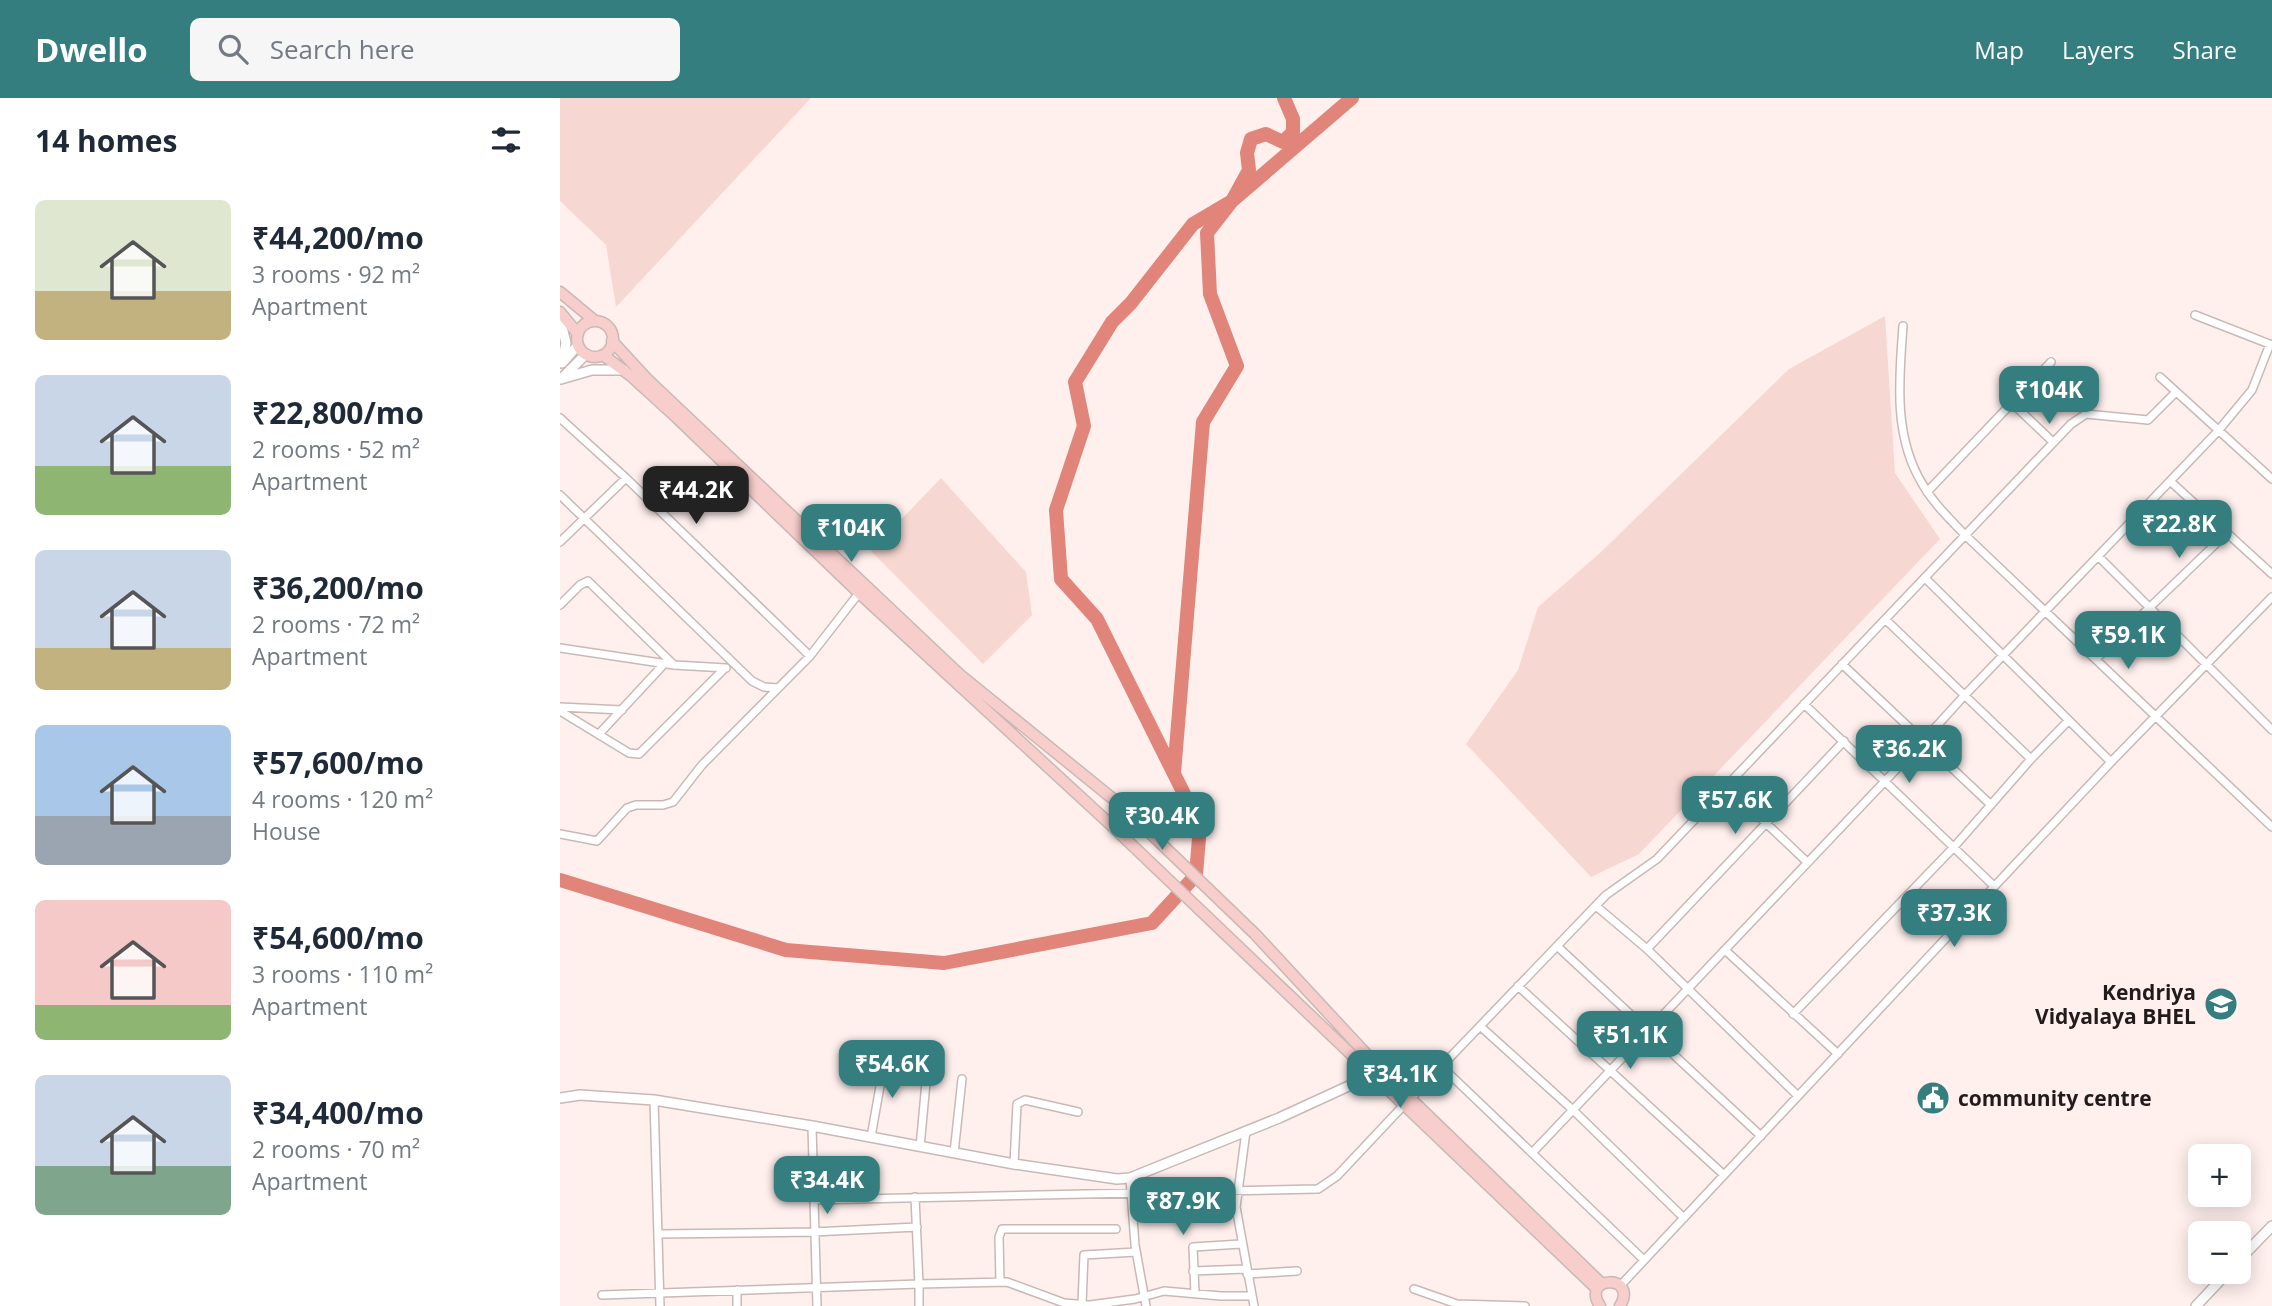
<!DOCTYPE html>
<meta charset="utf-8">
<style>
body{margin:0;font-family:"Open Sans",sans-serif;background:#f6f6f7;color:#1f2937;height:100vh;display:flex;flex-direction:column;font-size:26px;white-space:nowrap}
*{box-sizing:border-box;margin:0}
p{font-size:23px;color:#747a83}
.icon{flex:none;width:38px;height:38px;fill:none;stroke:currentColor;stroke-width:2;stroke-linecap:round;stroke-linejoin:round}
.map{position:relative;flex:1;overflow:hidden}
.panel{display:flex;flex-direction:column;background:#fff;width:560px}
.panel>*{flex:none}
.tools{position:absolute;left:1628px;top:1046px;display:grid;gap:14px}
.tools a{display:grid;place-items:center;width:63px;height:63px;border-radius:10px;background:#fff;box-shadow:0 4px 18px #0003;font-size:35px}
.price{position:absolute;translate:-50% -60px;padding:0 16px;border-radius:14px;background:#357e7f;color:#fff;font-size:23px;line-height:46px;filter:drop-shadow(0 2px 4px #0008)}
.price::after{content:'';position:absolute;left:50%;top:42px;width:21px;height:16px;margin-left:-10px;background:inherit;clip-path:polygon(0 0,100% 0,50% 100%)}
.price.selected{background:#222;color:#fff}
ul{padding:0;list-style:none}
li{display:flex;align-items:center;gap:21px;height:175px;padding:0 35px}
li span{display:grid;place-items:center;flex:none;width:196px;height:140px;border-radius:10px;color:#555}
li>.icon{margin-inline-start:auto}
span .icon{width:84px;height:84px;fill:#fffc;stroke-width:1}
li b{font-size:30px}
h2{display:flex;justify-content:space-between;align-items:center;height:84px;padding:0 35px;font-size:30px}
header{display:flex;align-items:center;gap:42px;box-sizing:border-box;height:98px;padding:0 35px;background:#357e7f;color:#fff}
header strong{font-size:33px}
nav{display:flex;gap:38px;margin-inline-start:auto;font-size:24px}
.search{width:490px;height:63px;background:#f6f6f7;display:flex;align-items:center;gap:18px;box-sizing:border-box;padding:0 24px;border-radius:10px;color:#747a83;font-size:26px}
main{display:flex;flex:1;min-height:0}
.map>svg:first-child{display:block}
.green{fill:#f7d7d2}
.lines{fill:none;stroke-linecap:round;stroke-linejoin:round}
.river{stroke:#e1857a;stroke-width:14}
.minor-casing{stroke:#c8b9b7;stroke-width:10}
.tertiary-casing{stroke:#c8b9b7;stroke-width:12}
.secondary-casing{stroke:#c8b9b7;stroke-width:13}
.minor{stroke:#fff;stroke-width:7}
.tertiary{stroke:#fff;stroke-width:9}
.secondary{stroke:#f7cecb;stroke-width:10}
.labels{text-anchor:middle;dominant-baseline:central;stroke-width:5;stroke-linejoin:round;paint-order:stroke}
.poi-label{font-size:21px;font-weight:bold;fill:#211c1b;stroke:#fff0ee;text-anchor:end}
</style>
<header>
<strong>Dwello</strong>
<div class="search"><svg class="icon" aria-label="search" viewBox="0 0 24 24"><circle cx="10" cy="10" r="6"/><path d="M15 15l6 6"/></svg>Search here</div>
<nav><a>Map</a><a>Layers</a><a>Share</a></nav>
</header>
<main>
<section class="panel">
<h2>14 homes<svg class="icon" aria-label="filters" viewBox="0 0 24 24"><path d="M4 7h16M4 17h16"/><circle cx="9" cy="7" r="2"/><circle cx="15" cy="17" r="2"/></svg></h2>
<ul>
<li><span style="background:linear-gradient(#dfe7d0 65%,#c2b280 0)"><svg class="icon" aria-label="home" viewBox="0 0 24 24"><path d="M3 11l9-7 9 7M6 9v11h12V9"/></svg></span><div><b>₹44,200/mo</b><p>3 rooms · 92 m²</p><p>Apartment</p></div></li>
<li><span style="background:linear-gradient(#c9d6e8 65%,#8fb573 0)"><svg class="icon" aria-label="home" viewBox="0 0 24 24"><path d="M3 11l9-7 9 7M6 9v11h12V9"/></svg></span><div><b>₹22,800/mo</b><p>2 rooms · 52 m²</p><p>Apartment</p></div></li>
<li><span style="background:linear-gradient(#c9d6e8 70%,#c2b280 0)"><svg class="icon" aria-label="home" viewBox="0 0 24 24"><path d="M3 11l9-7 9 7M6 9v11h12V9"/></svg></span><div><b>₹36,200/mo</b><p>2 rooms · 72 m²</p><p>Apartment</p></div></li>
<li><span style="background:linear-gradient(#a9c7e8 65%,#9aa5b1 0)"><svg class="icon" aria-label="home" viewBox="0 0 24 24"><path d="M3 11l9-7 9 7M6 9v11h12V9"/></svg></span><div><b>₹57,600/mo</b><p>4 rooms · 120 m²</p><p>House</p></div></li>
<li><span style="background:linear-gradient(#f6c9c9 75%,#8fb573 0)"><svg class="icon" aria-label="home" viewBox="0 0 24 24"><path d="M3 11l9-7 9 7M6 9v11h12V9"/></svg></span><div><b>₹54,600/mo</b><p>3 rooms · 110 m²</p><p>Apartment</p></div></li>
<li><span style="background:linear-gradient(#c9d6e8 65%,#7fa58c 0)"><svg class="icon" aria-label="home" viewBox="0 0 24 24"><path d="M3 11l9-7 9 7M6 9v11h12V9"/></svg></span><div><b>₹34,400/mo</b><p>2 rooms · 70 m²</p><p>Apartment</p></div></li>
</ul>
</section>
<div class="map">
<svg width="1712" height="1208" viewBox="0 0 1712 1208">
<rect width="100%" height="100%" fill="#fff0ee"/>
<!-- green -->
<path class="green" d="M0,0H251L56,209L46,147L0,103Z
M1325,218L1335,375L1380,441L1079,756L1031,779L906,646L958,572L978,509L1041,454L1229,271Z
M381,380L466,474L472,517L423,566L311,453Z"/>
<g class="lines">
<!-- river -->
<path class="river" d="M614,675L643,324L677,268L650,196L647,135L672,103L792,0
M0,782L226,852L384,865L592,825L636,777L639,740L637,722L537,521L501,481L496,412L524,328L515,284L552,224L571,205L633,126L672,103L689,72L687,55L691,41L706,36L723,44L733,34V21L724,0"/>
<defs>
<path id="minor" d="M1635,217L1712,247
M1343,228C1339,281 1333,339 1363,387C1374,406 1390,421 1405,437L1712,729
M1600,279L1712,381
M1452,305L1493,344
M0,320L66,380L250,558
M1610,383L1712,476
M1367,394L1491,264
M0,397L192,583L204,589L218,590
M0,444L66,380
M1539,459L1712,632
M1366,481L1551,664
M0,507L20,487L28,483L114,567
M1326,522L1471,661
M0,550L114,567L166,570
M1536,561L1667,435
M1282,566L1431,707
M1244,606L1434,788
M0,609L62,612
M0,613L69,655L79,656L164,571
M39,636L105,565
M1167,688L1247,764
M0,736L37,743L67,710L76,707H103L113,704L142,667L250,558L299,495
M1036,808L1087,851L1238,998
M997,848L1201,1038
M1087,851L1284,643
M1165,852L1278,956
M958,888L1164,1077
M1233,916L1394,749L1471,661L1508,623
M920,928L1013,1012L1124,1120
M881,968L1084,1162
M850,1001L1046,797L1097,761L1511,326L1526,316L1588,322L1616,294
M94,1002L100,1208
M252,1028L257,1208
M686,1033L676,1109L694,1208
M311,1039L325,960
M360,1049L368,963
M394,1055L402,981
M972,1055L1364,642L1404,598L1658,333L1692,292L1710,246
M454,1066L457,1006L465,1002L518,1014
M570,1080L575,1147L586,1208
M355,1099L359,1186L447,1184L504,1205L530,1207L575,1201L604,1193L661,1198H692
M253,1102L758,1091L777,1078L843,1008
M98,1136L253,1134L357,1129
M633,1173L686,1171
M687,1176L737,1173
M440,1184L439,1139L442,1131H556
M1060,1188L1551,664L1712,499
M854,1191L897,1206L965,1208
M177,1192V1208
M635,1195L633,1149L681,1146
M42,1197L359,1186V1208
M522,1206L524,1157L576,1154"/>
<path id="tertiary" d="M0,221L6,245L2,265
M3,264L18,247
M2,280L26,256
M1,281L32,272H64
M0,1000L20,997L94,1002L252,1028L454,1066L557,1081L570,1080L719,1020L817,975
M1678,1163L1712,1128
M1636,1208L1668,1174"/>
<path id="secondary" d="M0,194L35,223
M0,214L18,236
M17 241a18 18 0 1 1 36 0a18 18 0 1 1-36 0Z
M52,243L87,281L399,576L563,709L695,836L822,973L1042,1186
M43,257L71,278L116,319L299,495L551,727L1037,1191
M1040,1208C1020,1177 1079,1176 1060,1208"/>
</defs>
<!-- minor casing -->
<use href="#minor" class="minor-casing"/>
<!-- tertiary casing -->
<use href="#tertiary" class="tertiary-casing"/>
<!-- secondary casing -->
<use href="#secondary" class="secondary-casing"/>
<!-- minor -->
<use href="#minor" class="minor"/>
<!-- tertiary -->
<use href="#tertiary" class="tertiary"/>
<!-- secondary -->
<use href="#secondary" class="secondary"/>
</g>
<!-- icons -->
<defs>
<symbol id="school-disc" viewBox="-11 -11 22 22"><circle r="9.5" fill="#357e7f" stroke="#fff0ee"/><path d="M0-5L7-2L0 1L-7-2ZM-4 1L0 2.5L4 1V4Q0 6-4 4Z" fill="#fff"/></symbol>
<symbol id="civic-disc" viewBox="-11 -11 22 22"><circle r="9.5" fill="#357e7f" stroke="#fff0ee"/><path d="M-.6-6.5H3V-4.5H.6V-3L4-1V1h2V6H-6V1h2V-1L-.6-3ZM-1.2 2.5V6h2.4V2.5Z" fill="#fff"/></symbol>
</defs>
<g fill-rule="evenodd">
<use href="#school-disc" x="1642" y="887" width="38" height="38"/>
<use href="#civic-disc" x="1354" y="981" width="38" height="38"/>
</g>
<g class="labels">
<!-- poi labels -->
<g class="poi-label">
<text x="1636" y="894">Kendriya<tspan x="1636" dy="24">Vidyalaya BHEL</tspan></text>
<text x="1398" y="1000" text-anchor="start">community centre</text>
</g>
</g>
</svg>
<div class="tools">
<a>+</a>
<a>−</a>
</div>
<b class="price" style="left:1489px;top:328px">₹104K</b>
<b class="price selected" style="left:136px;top:428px">₹44.2K</b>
<b class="price" style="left:1619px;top:462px">₹22.8K</b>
<b class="price" style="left:291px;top:466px">₹104K</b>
<b class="price" style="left:1568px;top:573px">₹59.1K</b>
<b class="price" style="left:1349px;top:687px">₹36.2K</b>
<b class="price" style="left:1175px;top:738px">₹57.6K</b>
<b class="price" style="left:602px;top:754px">₹30.4K</b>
<b class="price" style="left:1394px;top:851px">₹37.3K</b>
<b class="price" style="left:1070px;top:973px">₹51.1K</b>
<b class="price" style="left:332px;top:1002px">₹54.6K</b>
<b class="price" style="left:840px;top:1012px">₹34.1K</b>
<b class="price" style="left:267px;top:1118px">₹34.4K</b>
<b class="price" style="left:623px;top:1139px">₹87.9K</b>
</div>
</main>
